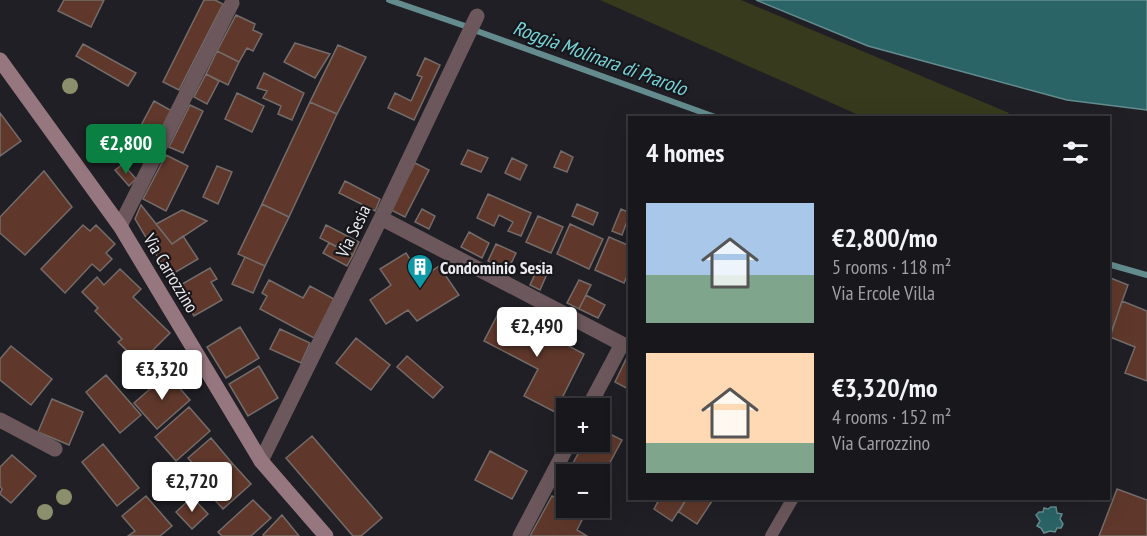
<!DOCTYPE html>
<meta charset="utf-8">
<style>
body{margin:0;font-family:"PT Sans Narrow",sans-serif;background:#212025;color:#f1f3f6;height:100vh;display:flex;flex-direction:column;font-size:22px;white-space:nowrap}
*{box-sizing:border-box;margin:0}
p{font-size:20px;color:#9f9fa3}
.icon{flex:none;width:33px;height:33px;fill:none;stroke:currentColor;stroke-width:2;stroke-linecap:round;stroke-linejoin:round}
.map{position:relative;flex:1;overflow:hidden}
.drawer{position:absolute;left:628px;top:116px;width:482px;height:384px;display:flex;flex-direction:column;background:#18171c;border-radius:0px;box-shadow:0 6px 24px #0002,0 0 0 2px #36363b}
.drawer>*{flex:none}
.controls{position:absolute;left:556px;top:398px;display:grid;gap:12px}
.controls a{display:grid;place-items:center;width:54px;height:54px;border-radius:0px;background:#18171c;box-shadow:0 6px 24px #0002,0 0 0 2px #36363b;font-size:30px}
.price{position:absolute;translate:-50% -51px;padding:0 14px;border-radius:6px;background:#fff;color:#222;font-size:20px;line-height:39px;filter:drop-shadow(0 2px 3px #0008)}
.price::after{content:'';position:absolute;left:50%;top:36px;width:18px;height:14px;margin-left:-9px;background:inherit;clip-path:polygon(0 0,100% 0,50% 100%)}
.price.selected{background:#0b8043;color:#fff}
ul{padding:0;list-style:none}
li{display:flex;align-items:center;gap:18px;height:150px;padding:0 18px}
li span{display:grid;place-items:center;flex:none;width:168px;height:120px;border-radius:0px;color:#555}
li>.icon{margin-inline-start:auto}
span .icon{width:72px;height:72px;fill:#fffc;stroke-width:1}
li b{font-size:26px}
h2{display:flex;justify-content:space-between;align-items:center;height:72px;padding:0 18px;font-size:26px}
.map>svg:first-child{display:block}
.green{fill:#383a1d}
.water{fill:#2a6467;stroke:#648c8f;stroke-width:1.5}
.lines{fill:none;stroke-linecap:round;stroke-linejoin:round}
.stream{stroke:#648c8f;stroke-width:6}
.building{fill:#5f382b;stroke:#746c6a;stroke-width:1.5}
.lane{stroke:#6c585c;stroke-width:12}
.street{stroke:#6c585c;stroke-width:15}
.secondary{stroke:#97777f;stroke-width:15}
.tree{fill:#8c8f6b}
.labels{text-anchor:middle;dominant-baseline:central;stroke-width:4.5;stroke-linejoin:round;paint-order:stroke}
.street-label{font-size:18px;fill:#eae9ed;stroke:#17161b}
.poi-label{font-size:18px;font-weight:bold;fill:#eae9ed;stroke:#17161b;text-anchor:start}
.water-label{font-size:20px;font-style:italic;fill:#76d4d8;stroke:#17161b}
</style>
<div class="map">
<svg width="1147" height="536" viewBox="0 0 1147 536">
<rect width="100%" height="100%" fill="#201f25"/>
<!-- green -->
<path class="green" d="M600,0H741L1009,113L1007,117H863Z"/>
<!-- water -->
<path class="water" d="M756,0H1147V110L1067,100L868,46Z
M1051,507H1056L1057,513L1062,514L1060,519L1063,524L1061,528H1057L1055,532L1050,531L1044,533L1041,528L1037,526L1040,521L1036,515L1039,512H1043L1044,508L1048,509Z"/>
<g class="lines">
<!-- stream -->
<path class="stream" d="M389,0L465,26
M474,30L715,117
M1108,264L1147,275"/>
</g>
<!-- building -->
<path class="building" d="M64,0H104L91,27L58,11Z
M204,0H215L223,4L179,90L163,82Z
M236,15L255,24L253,30L262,34L253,51L247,48L239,62L217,51Z
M295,43L330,54L315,78L284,62Z
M83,44L136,73L128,86L76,56Z
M338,45L366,57L337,114L310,102Z
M217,51L239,62L228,85L206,74Z
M425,58L440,65L414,120L388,108L395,93L411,101L422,77L417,75Z
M264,73L304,93L292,120L278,114L281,106L263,98L267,91L257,88Z
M206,74L219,81L207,104L194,97Z
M237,93L264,106L252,132L225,119Z
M154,101L172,111L154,144L136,135Z
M310,102L337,114L289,217L262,204Z
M190,105L203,111L183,153L169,147Z
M0,113L21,141L0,156Z
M468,150L488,158L481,172L461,164Z
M561,151L573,157L567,172L554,167Z
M166,155L188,166L166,211L143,199Z
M512,158L527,165L520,180L505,173Z
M415,163L429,170L405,217L391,210Z
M123,164L136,179L129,186L115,170Z
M217,166L232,172L218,204L203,197Z
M44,171L72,207L25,255L0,233V217Z
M345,181L380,199L375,211L339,193Z
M488,194L531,213L521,236L508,231L513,222L499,215L494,226L477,218Z
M262,204L289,217L265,266L238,254Z
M577,204L598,213L593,225L572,216Z
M141,205L172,244L183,236L198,259L169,276L135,219Z
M422,209L435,216L429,229L415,222Z
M621,209L630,213L622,235L612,231Z
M182,210L207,221L172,244L156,224Z
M538,216L563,227L551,253L526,242Z
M570,224L603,239L589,269L557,254Z
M83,225L90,231L96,225L115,244L106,253L112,259L100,271L92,264L65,293L41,269Z
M326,225L359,242L353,255L320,238Z
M469,232L489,243L482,258L461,247Z
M609,237L630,246V269L624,283L595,270Z
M329,243L353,255L347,266L323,253Z
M496,244L516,253L508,270L488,261Z
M406,253L422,278L439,266L459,295L417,321L408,310L386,324L370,300L391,285L380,269Z
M245,257L265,266L253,293L232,284Z
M541,261L550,267L540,290L530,285Z
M210,268L217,279L211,282L222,300L194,316L177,287Z
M120,269L141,289L133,297L170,333L151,352L156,358L141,373L125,356L129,353L118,342L122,339L95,311L98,308L82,292L97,277L104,285Z
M1108,277L1128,285L1108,341Z
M269,280L303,298L310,286L334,299L314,338L260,309L267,296L262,293Z
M579,280L591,285L579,309L567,303Z
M586,295L605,305L598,318L579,309Z
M1122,301L1147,311V381L1125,373L1135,347L1110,337Z
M500,310L584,354L555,412L524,396L538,369L484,341Z
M240,327L259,358L226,378L207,347Z
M280,329L310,343L301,363L270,349Z
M356,338L390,365L371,390L336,363Z
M11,346L52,379L31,405L0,380V359Z
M628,355L630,356V390L615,382Z
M407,356L443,387L433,398L397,367Z
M259,366L278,398L248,416L229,384Z
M167,374L190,400L157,429L134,403Z
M106,375L141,415L120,433L86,392Z
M52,399L83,412L69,445L38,432Z
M189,407L210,431L176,461L155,437Z
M600,429L622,440L600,481V474H567L585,441H600Z
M312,436L382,518L361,536H353L286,458Z
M211,438L232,463L211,484L188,458Z
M103,444L139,488L117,506L82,462Z
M490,451L527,471L512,499L475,480Z
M12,455L36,476L11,503L0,494L2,489L0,486V467Z
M232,463L251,484L223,509L205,489Z
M1117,489L1147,500V536H1099Z
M146,496L172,526L160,536H128L135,531L122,516Z
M552,496L567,504V507H573L585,514L577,530L587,536H530Z
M192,497L208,514L192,529L176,512Z
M660,498H687L672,521L654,509Z
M687,498H714L697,524L679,512Z
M253,500L271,518L251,536H222L218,532Z
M282,515L299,536H264L263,535Z"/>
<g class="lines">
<!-- lane -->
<path class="lane" d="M771,536L793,498"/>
<!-- street -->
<path class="street" d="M381,218L622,344L588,408
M120,226L232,3
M0,420L55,449
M261,461L381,218L477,16
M520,536L570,441"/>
<!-- secondary -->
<path class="secondary" d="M0,60L120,226L261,461L326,536"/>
</g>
<!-- trees -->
<g class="tree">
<circle cx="70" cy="86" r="8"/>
<circle cx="114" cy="155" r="8"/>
<circle cx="64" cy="497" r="8"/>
<circle cx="45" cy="512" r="8"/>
</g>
<!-- icons -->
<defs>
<symbol id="building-pin" viewBox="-11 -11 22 30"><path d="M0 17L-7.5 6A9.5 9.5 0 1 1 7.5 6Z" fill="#0f9aa8" stroke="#17161b"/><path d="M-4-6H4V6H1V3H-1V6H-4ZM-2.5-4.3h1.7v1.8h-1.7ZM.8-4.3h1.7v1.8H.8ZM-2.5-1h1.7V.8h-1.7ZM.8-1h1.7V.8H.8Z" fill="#fff"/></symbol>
</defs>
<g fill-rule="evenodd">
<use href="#building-pin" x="405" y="252" width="30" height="40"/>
</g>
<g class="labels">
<!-- street labels -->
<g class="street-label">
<text transform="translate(353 231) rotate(-64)">Via Sesia</text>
<text transform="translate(171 273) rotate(59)">Via Carrozzino</text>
</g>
<!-- poi labels -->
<g class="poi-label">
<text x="440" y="267">Condominio Sesia</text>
</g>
<!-- water labels -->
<g class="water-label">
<text transform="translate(600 58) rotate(20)">Roggia Molinara di Prarolo</text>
</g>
</g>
</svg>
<div class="controls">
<a>+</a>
<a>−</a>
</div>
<b class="price selected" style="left:126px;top:175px">€2,800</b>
<b class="price" style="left:537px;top:358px">€2,490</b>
<b class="price" style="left:162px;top:401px">€3,320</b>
<b class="price" style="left:192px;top:513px">€2,720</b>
<section class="drawer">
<h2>4 homes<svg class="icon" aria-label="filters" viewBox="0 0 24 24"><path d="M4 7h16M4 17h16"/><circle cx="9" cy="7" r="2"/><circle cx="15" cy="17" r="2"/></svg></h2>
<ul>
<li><span style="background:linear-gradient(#a9c7e8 60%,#7fa58c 0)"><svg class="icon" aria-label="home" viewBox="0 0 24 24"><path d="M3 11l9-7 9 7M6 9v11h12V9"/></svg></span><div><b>€2,800/mo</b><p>5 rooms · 118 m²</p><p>Via Ercole Villa</p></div></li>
<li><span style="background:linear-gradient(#ffd9b3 75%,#7fa58c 0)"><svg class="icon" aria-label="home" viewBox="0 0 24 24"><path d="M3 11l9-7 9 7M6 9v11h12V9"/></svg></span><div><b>€3,320/mo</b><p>4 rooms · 152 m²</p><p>Via Carrozzino</p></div></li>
</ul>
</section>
</div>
